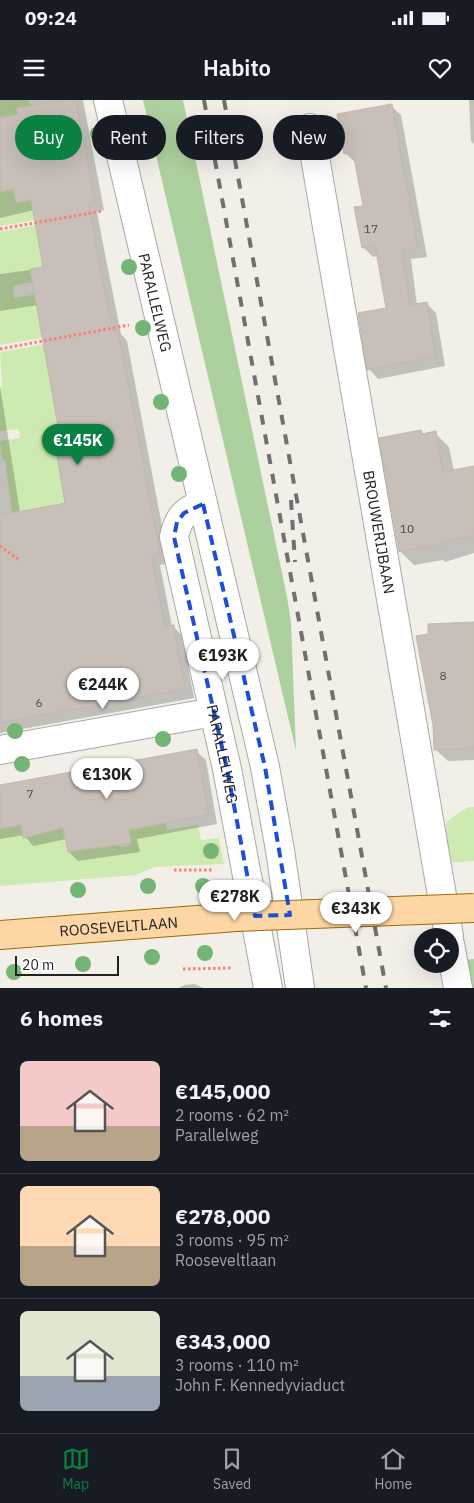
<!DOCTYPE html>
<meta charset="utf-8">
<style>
body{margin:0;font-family:"IBM Plex Sans",sans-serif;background:#242831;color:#f1f3f6;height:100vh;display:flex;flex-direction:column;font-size:19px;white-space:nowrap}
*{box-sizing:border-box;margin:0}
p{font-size:16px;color:#9ea1a6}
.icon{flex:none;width:28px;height:28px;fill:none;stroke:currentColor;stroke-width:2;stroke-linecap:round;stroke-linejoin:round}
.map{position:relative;height:888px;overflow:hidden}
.sheet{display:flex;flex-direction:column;background:#171b24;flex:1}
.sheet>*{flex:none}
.hud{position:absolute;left:15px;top:15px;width:445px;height:45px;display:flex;gap:10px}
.fabs{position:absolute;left:414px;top:828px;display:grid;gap:10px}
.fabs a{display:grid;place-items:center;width:45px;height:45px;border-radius:50%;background:#171b24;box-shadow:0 5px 20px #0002;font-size:25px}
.scale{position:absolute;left:15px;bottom:12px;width:104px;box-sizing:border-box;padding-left:5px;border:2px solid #222;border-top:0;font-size:14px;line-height:18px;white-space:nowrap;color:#222;-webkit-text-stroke:4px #fff;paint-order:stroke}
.price{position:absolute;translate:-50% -42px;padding:0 11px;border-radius:18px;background:#fff;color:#222;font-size:16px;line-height:32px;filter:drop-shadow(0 1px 2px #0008)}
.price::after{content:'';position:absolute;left:50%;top:30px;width:15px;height:11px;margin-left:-8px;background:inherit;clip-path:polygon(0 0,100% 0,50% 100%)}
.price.on{background:#0b8043;color:#fff}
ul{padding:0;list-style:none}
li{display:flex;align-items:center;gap:15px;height:125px;padding:0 20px}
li+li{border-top:1px solid #363941}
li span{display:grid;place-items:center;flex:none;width:140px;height:100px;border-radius:8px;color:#555}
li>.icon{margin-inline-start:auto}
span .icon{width:60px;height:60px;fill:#fffc;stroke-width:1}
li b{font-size:21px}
h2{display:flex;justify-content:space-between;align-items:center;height:60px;padding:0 20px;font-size:21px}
.tag{padding:0 18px;border-radius:22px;background:#171b24;box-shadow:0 5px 20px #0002;font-size:18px;line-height:45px}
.tag.on{background:#0b8043;color:#fff}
.status{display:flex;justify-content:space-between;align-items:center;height:35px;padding:0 25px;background:#171b24;direction:ltr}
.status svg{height:14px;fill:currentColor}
header{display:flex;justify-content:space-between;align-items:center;height:65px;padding:0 20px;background:#171b24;font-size:22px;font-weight:600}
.tab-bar{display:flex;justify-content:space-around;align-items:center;height:70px;border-top:1px solid #363941;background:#171b24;font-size:14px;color:#9ea1a6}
.tab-bar a{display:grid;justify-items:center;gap:2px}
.tab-bar .on{color:#0b8043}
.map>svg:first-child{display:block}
.grass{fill:#cdebb0}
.forest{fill:#add19e}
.shadow{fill:#0003}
.building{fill:#c7bfb8;stroke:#c4b6ab}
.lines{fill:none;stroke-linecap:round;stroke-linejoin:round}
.minor-casing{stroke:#a9a9a9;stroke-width:30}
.major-casing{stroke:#a06b00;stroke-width:30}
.path{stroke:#fa8072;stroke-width:3;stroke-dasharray:2.5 2.5;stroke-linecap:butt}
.minor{stroke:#fff;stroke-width:28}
.major{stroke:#fcd6a4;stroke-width:28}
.rail{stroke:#707070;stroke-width:4;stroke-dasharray:10 10;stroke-linecap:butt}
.major-bridge-casing{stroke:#a06b00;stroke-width:30;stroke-linecap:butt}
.major-bridge{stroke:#fcd6a4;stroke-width:28}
.tree{fill:#74b475}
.marked{fill:none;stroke:#1d4ed8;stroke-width:4;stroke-dasharray:10 6;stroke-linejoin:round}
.labels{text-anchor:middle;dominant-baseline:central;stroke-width:4;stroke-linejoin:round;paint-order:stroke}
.number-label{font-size:12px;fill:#4b4948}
.street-label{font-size:15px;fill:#222;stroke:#fff}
</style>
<div class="status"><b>09:24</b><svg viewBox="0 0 49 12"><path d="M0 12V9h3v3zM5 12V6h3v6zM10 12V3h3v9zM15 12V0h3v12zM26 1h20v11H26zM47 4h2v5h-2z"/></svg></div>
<header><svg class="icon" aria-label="menu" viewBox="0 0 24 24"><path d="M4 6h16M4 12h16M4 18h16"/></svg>Habito<svg class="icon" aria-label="heart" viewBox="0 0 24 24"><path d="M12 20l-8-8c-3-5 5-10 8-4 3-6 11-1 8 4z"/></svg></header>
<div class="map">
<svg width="474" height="888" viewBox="0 0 474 888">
<rect width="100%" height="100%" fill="#f2efe9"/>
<!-- grass -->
<path class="grass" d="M0,0H29L31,6L17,8L18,14L0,18Z
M13,89L16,103L47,97L36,120L0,126V92Z
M36,125L49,166L31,169L33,182L13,186L14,198L64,190L40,224L42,238L0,245V132Z
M73,239L65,324L56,326L57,334L102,396L12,412L5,360L2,359L0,341L20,338L19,329L0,331V288L2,287L0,252Z
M13,682L23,737L62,722L68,752C96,748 97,742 115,722L120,747L131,745L125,708L166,723L167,730L198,725L201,740L219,738L224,764L155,767L135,775L0,786V729L8,684Z
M468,707H474V761L445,763L442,743L447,721Z"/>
<!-- forest -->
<path class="forest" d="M143,0H183L287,497L291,522L296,651Z
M474,859V888H463L459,860Z"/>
<!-- shadow -->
<path class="shadow" d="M0,0H83L104,110L97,112L105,154L121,234L127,241L169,463L160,465L172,526L182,535L194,598L0,633V286L20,412L67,404L59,327L38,205L0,211V174L45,168L34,110L0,118Z
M469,0H474V44L471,41Z
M391,6L401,15L427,157L411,159L417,205L426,203L436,213L445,266L378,279L369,269L388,209L378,156L373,157L363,147L364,107L356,63L346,54Z
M421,332L424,335L435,333L449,347L454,371L474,368V453L445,462L443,460L414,465L400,451Z
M474,523V660L448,661L435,649L430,535Z
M196,651L206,660L217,724L137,739L140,752L78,761L69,752L66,739L33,746L24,735L0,739V686Z
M195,884L203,888H179L184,885Z"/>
<!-- building -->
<path class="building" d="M68,0H76L95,101L89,103L96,144L113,231L118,230L143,361L160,454L152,456L165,527L174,525L185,589L0,623V415L65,403L52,327L58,326L30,169L43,167L31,100L16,103L13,89L0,92V18L18,14L16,8Z
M392,4L418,147L402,150L410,205L427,202L436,257L367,270L358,213L386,208L375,145L362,148L354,107L363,106L353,52L344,54L337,14Z
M421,330L422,334L436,331L443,372L474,366V436L452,440L430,449L429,446L399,452L379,338Z
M474,522V648L434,650L433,625L416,536L428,534V524Z
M197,649L209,715L129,730L131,743L68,752L63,728L23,738L21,725L0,729V685Z"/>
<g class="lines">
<defs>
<g id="minor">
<path id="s1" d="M108,0L265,667L280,750L300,888"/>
<path id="s2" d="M310,28L449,836"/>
<path id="s3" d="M203,404C185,410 178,418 174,437L227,669L268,888"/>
<path d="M0,650L214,612"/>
<path d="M450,844L458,888"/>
</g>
<g id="major">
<path id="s4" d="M0,835L236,817"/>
</g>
</defs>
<!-- minor casing -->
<use href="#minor" class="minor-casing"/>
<!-- major casing -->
<use href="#major" class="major-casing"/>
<!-- path -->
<path class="path" d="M0,129L103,111
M0,249L129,225
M0,446L18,459
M174,770H214
M183,869L231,868"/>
<!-- minor -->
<use href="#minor" class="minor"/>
<!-- major -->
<use href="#major" class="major"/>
<!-- rail -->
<path class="rail" d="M204,0L366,888
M224,0L386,888
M291,400L295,462"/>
<defs>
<path id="major-bridge" d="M236,817L474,808"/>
</defs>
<!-- major-bridge casing -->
<use href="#major-bridge" class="major-bridge-casing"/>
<!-- major-bridge -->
<use href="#major-bridge" class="major-bridge"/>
</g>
<!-- trees -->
<g class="tree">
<circle cx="98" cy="34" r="8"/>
<circle cx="129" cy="167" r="8"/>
<circle cx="143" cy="228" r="8"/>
<circle cx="161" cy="302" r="8"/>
<circle cx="179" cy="374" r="8"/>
<circle cx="15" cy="631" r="8"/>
<circle cx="163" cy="639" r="8"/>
<circle cx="22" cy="664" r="8"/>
<circle cx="211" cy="751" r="8"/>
<circle cx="148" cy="786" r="8"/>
<circle cx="203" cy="786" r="8"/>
<circle cx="78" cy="790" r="8"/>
<circle cx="205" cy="853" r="8"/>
<circle cx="152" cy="857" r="8"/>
<circle cx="83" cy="864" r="8"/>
<circle cx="14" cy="872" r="8"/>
</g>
<!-- marked area -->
<path class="marked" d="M203,404L265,667L290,815L255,816L227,669L174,437L177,422L184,413Z"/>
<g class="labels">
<!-- number labels -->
<g class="number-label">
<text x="371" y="128">17</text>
<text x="407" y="428">10</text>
<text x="443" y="575">8</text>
<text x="39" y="602">6</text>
<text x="30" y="693">7</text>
</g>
<!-- street labels -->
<g class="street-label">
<text stroke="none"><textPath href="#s1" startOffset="208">PARALLELWEG</textPath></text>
<text stroke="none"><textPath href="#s2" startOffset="410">BROUWERIJBAAN</textPath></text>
<text stroke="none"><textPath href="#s3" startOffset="269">PARALLELWEG</textPath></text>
<text stroke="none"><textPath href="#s4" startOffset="119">ROOSEVELTLAAN</textPath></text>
</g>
</g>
</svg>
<div class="fabs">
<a><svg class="icon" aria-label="locate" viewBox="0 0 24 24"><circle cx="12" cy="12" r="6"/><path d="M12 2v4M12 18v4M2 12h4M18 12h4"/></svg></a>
</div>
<div class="scale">20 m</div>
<b class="price on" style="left:78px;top:366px">€145K</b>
<b class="price" style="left:223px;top:581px">€193K</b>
<b class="price" style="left:103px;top:610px">€244K</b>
<b class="price" style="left:107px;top:700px">€130K</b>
<b class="price" style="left:235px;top:822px">€278K</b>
<b class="price" style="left:356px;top:834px">€343K</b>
<div class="hud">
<a class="tag on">Buy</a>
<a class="tag">Rent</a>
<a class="tag">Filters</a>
<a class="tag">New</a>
</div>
</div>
<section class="sheet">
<h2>6 homes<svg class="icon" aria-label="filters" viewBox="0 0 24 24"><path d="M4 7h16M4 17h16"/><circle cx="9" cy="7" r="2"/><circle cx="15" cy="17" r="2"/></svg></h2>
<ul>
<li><span style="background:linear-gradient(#f6c9c9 65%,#b9a48a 0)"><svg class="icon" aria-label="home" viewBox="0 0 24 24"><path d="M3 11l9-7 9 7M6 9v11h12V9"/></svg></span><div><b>€145,000</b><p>2 rooms · 62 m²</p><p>Parallelweg</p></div></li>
<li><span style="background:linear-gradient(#ffd9b3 60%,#b9a48a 0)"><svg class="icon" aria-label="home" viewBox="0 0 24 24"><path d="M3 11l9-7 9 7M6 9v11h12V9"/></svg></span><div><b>€278,000</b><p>3 rooms · 95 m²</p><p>Rooseveltlaan</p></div></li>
<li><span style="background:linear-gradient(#dfe7d0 65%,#9aa5b1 0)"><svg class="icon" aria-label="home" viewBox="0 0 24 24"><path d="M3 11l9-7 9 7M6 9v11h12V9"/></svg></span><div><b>€343,000</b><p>3 rooms · 110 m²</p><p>John F. Kennedyviaduct</p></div></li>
</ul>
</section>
<nav class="tab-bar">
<a class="on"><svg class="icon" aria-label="map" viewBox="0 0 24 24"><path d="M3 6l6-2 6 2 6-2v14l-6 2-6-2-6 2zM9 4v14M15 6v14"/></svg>Map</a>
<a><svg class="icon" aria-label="saved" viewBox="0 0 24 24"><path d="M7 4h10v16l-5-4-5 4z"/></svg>Saved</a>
<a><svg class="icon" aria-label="home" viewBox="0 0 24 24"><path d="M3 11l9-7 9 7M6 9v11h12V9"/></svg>Home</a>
</nav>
